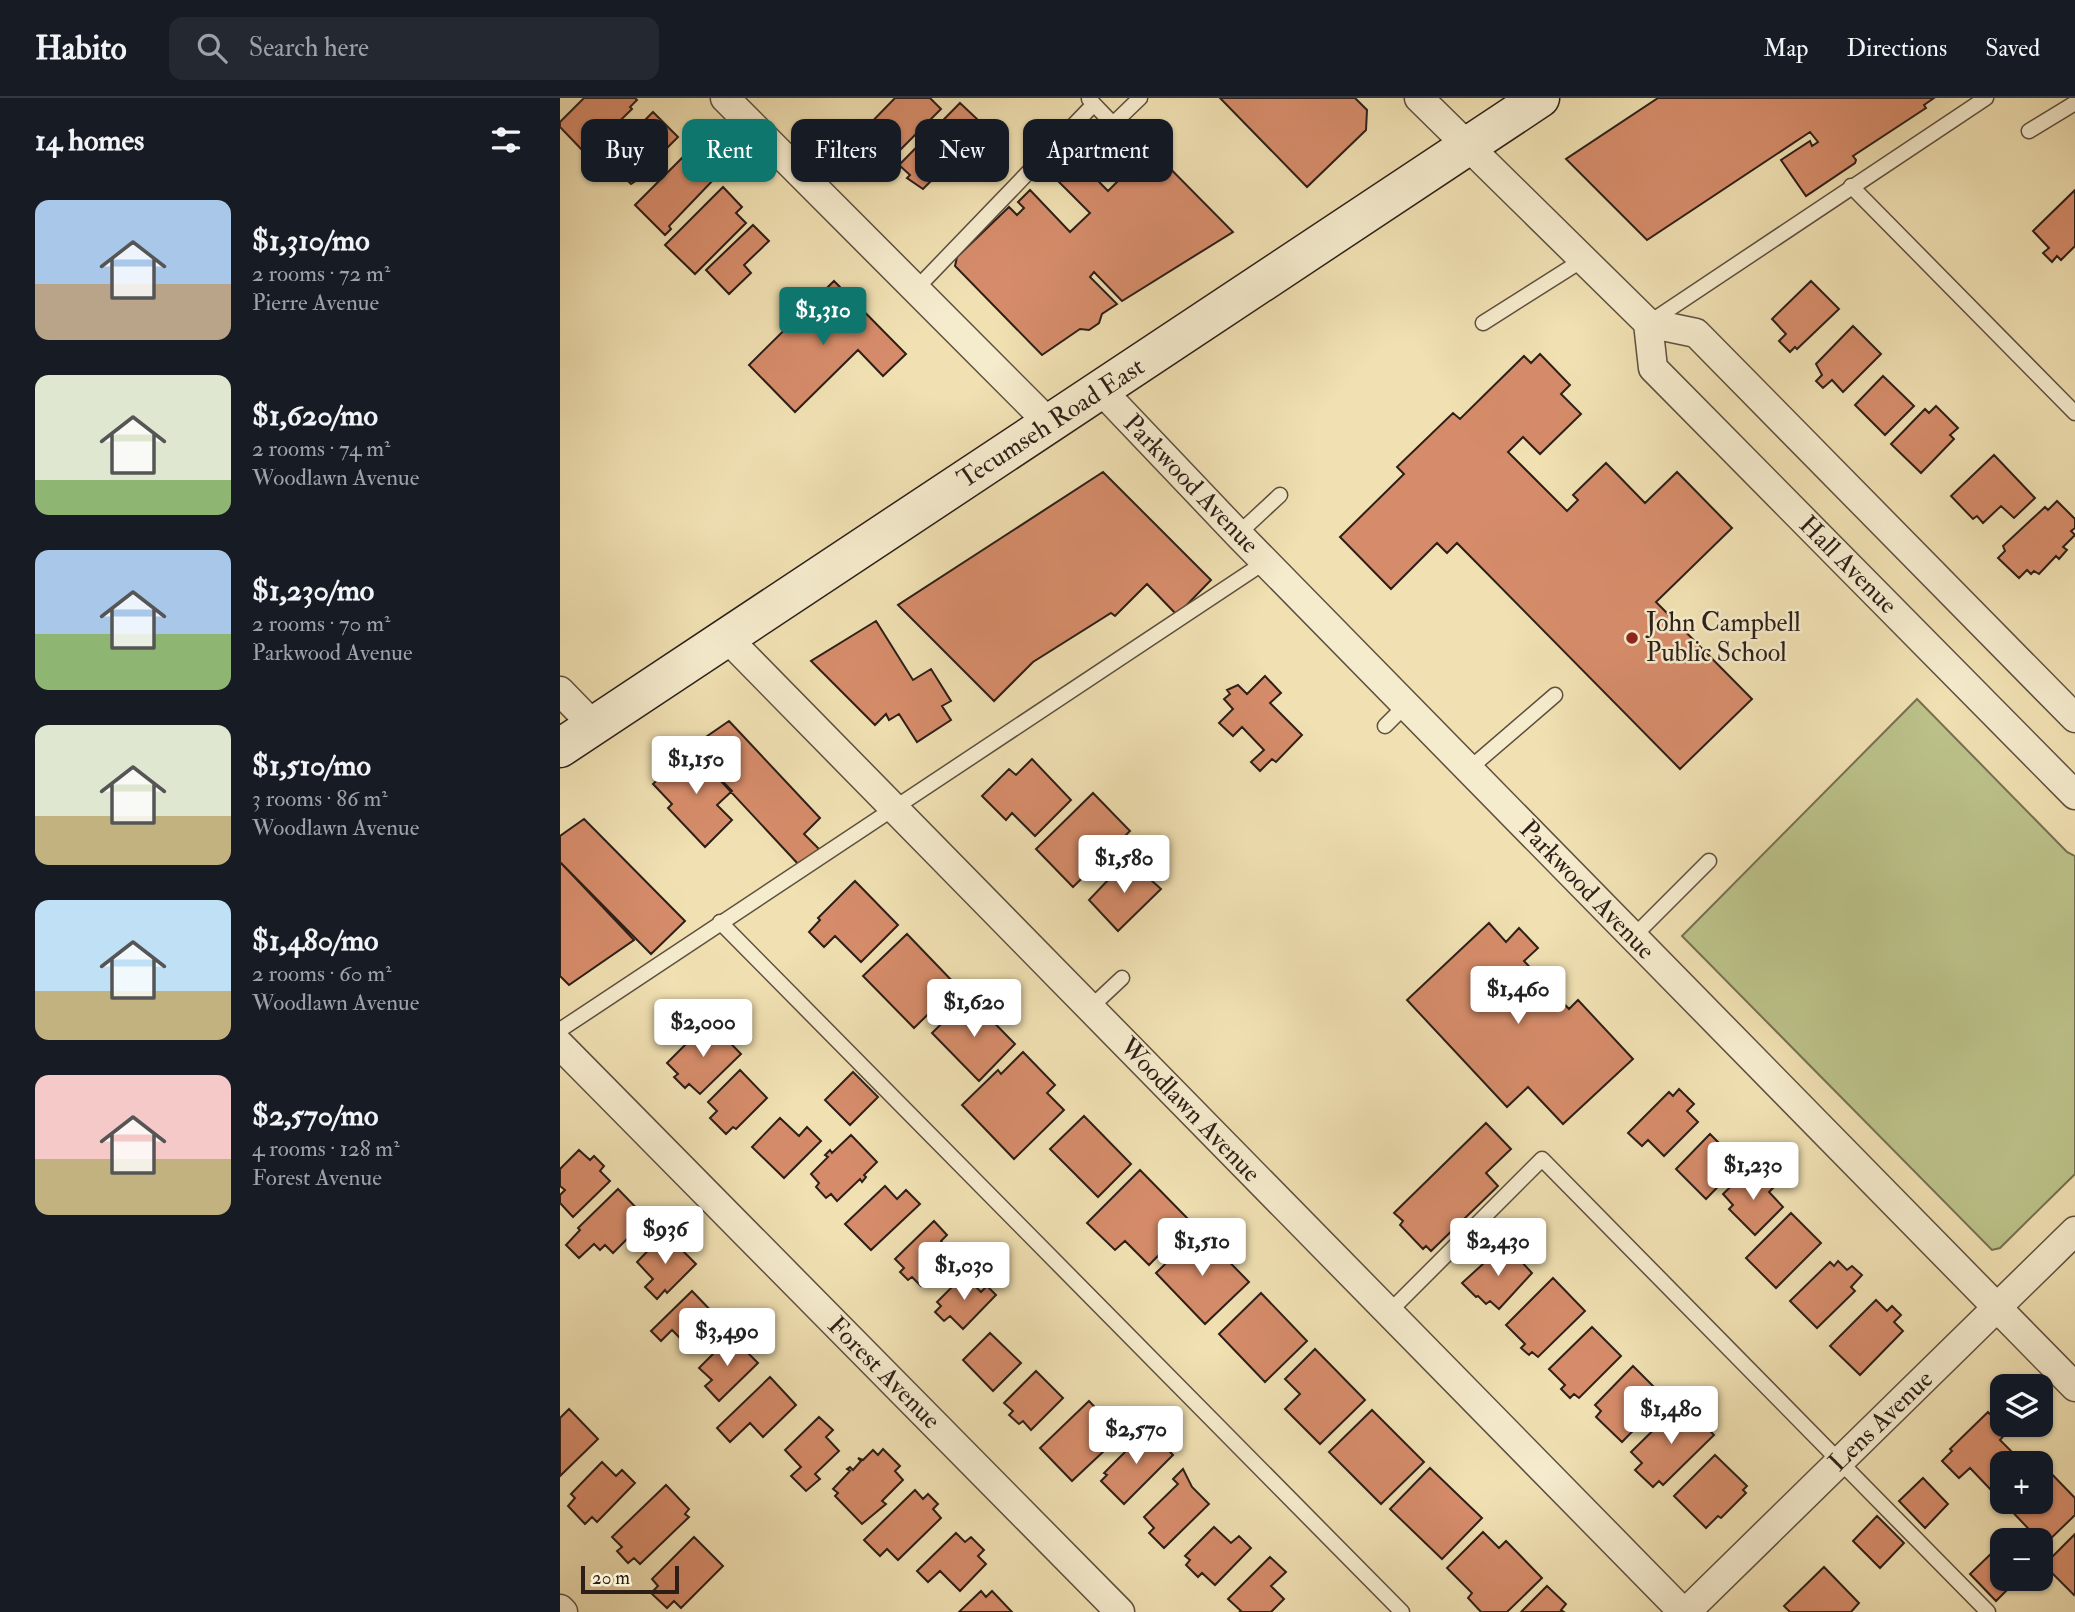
<!DOCTYPE html>
<meta charset="utf-8">
<style>
body{margin:0;font-family:"IM FELL Double Pica",serif;background:#242831;color:#f1f3f6;height:100vh;display:flex;flex-direction:column;font-size:26px;white-space:nowrap}
*{box-sizing:border-box;margin:0}
p{font-size:23px;color:#9ea1a6}
.icon{flex:none;width:38px;height:38px;fill:none;stroke:currentColor;stroke-width:2;stroke-linecap:round;stroke-linejoin:round}
.map{position:relative;flex:1;overflow:hidden}
.side{display:flex;flex-direction:column;background:#171b24;width:560px}
.side>*{flex:none}
.guide{position:absolute;left:21px;top:21px;width:665px;height:63px;display:flex;gap:14px}
.tools{position:absolute;left:1430px;top:1276px;display:grid;gap:14px}
.tools a{display:grid;place-items:center;width:63px;height:63px;border-radius:14px;background:#171b24;box-shadow:0 2px 5px #0004;font-size:35px}
.scale{position:absolute;left:21px;bottom:18px;width:98px;box-sizing:border-box;padding-left:7px;border:4px solid #2d1f18;border-top:0;font-size:19px;line-height:24px;white-space:nowrap;color:#2d1f18;-webkit-text-stroke:5px #f5ebcd;paint-order:stroke}
.price{position:absolute;translate:-50% -60px;padding:0 16px;border-radius:7px;background:#fff;color:#222;font-size:23px;line-height:46px;filter:drop-shadow(0 2px 4px #0008)}
.price::after{content:'';position:absolute;left:50%;top:42px;width:21px;height:16px;margin-left:-10px;background:inherit;clip-path:polygon(0 0,100% 0,50% 100%)}
.price.selected{background:#0f766e;color:#fff}
ul{padding:0;list-style:none}
li{display:flex;align-items:center;gap:21px;height:175px;padding:0 35px}
li span{display:grid;place-items:center;flex:none;width:196px;height:140px;border-radius:14px;color:#555}
li>.icon{margin-inline-start:auto}
span .icon{width:84px;height:84px;fill:#fffc;stroke-width:1}
li b{font-size:30px}
h2{display:flex;justify-content:space-between;align-items:center;height:84px;padding:0 35px;font-size:30px}
.tag{padding:0 24px;border-radius:14px;background:#171b24;box-shadow:0 2px 5px #0004;font-size:24px;line-height:63px}
.tag.selected{background:#0f766e;color:#fff}
header{display:flex;align-items:center;gap:42px;box-sizing:border-box;height:98px;padding:0 35px;background:#171b24;border-bottom:2px solid #363941}
header strong{font-size:33px}
nav{display:flex;gap:38px;margin-inline-start:auto;font-size:24px}
.search{width:490px;height:63px;background:#242831;display:flex;align-items:center;gap:18px;box-sizing:border-box;padding:0 24px;border-radius:14px;color:#9ea1a6;font-size:26px}
main{display:flex;flex:1;min-height:0}
.map>svg:first-child{display:block}
.green{fill:#bcc28a;stroke:#747051;stroke-width:2}
.building{fill:#d68c6a;stroke:#2d1f18;stroke-width:2}
.lines{fill:none;stroke-linecap:round;stroke-linejoin:round}
.service-casing{stroke:#5e4f3e;stroke-width:17}
.minor-casing{stroke:#5e4f3e;stroke-width:31}
.secondary-casing{stroke:#2d1f18;stroke-width:41}
.service{stroke:#f5ebcd;stroke-width:14}
.minor{stroke:#f5ebcd;stroke-width:28}
.secondary{stroke:#f5ebcd;stroke-width:38}
.poi-dot{fill:#8f2418;stroke:#f5ebcd;stroke-width:2.5}
.labels{text-anchor:middle;dominant-baseline:central;stroke-width:5;stroke-linejoin:round;paint-order:stroke}
.street-label{font-size:26px;fill:#2d1f18;stroke:#f5ebcd}
.poi-label{font-size:26px;fill:#2d1f18;stroke:#f5ebcd;text-anchor:start}
</style>
<header>
<strong>Habito</strong>
<div class="search"><svg class="icon" aria-label="search" viewBox="0 0 24 24"><circle cx="10" cy="10" r="6"/><path d="M15 15l6 6"/></svg>Search here</div>
<nav><a>Map</a><a>Directions</a><a>Saved</a></nav>
</header>
<main>
<section class="side">
<h2>14 homes<svg class="icon" aria-label="filters" viewBox="0 0 24 24"><path d="M4 7h16M4 17h16"/><circle cx="9" cy="7" r="2"/><circle cx="15" cy="17" r="2"/></svg></h2>
<ul>
<li><span style="background:linear-gradient(#a9c7e8 60%,#b9a48a 0)"><svg class="icon" aria-label="home" viewBox="0 0 24 24"><path d="M3 11l9-7 9 7M6 9v11h12V9"/></svg></span><div><b>$1,310/mo</b><p>2 rooms · 72 m²</p><p>Pierre Avenue</p></div></li>
<li><span style="background:linear-gradient(#dfe7d0 75%,#8fb573 0)"><svg class="icon" aria-label="home" viewBox="0 0 24 24"><path d="M3 11l9-7 9 7M6 9v11h12V9"/></svg></span><div><b>$1,620/mo</b><p>2 rooms · 74 m²</p><p>Woodlawn Avenue</p></div></li>
<li><span style="background:linear-gradient(#a9c7e8 60%,#8fb573 0)"><svg class="icon" aria-label="home" viewBox="0 0 24 24"><path d="M3 11l9-7 9 7M6 9v11h12V9"/></svg></span><div><b>$1,230/mo</b><p>2 rooms · 70 m²</p><p>Parkwood Avenue</p></div></li>
<li><span style="background:linear-gradient(#dfe7d0 65%,#c2b280 0)"><svg class="icon" aria-label="home" viewBox="0 0 24 24"><path d="M3 11l9-7 9 7M6 9v11h12V9"/></svg></span><div><b>$1,510/mo</b><p>3 rooms · 86 m²</p><p>Woodlawn Avenue</p></div></li>
<li><span style="background:linear-gradient(#bfe0f5 65%,#c2b280 0)"><svg class="icon" aria-label="home" viewBox="0 0 24 24"><path d="M3 11l9-7 9 7M6 9v11h12V9"/></svg></span><div><b>$1,480/mo</b><p>2 rooms · 60 m²</p><p>Woodlawn Avenue</p></div></li>
<li><span style="background:linear-gradient(#f6c9c9 60%,#c2b280 0)"><svg class="icon" aria-label="home" viewBox="0 0 24 24"><path d="M3 11l9-7 9 7M6 9v11h12V9"/></svg></span><div><b>$2,570/mo</b><p>4 rooms · 128 m²</p><p>Forest Avenue</p></div></li>
</ul>
</section>
<div class="map">
<svg width="1515" height="1514" viewBox="0 0 1515 1514">
<rect width="100%" height="100%" fill="#f0e0b2"/>
<filter id="stains"><feTurbulence type="fractalNoise" baseFrequency=".00286" numOctaves="4"/><feColorMatrix values="0 0 0 0 .2 0 0 0 0 .09 0 0 0 0 .02 0 0 0 .5 -.17"/></filter>
<radialGradient id="worn" r=".72"><stop offset=".6" stop-color="#630" stop-opacity="0"/><stop offset="1" stop-color="#630" stop-opacity=".3"/></radialGradient>
<!-- green -->
<path class="green" d="M1357,601L1507,754L1515,758V1076L1440,1150L1432,1152L1122,838Z"/>
<!-- building -->
<path class="building" d="M24,0H75L77,2L70,9L72,11L26,56L0,29V24Z
M335,0H370L381,11L333,59L324,50L318,57L298,38Z
M660,0H795L807,12L806,32L747,89Z
M1098,0H1374L1364,7L1366,10L1293,58L1296,62L1295,65L1246,98L1221,62L1250,43L1252,48L1258,44L1250,34L1087,142L1006,61Z
M400,5L417,21L395,44L402,52L363,91L347,80L350,77L339,67Z
M93,14L118,39L78,79L80,80L71,86L46,61Z
M576,36L673,134L562,203L534,174L530,179L557,206L542,216L539,225L529,232L520,231L482,257L395,168L397,159L449,109L457,117L464,110L458,104L470,92L510,134L530,115L489,74L509,53L548,93L559,82L544,67Z
M122,60L135,72L142,67L156,79L109,128L111,131L105,137L75,107Z
M163,89L182,109L176,115L186,125L135,176L105,147Z
M1515,92V148L1501,162L1497,158L1492,164L1483,155L1489,150L1473,133Z
M193,127L209,143L184,167L191,175L169,196L146,172Z
M274,183L346,256L323,278L298,252L235,314L189,267Z
M1251,183L1279,211L1237,251L1235,249L1230,254L1219,243L1226,236L1212,221Z
M1293,228L1321,256L1283,294L1272,282L1263,290L1256,283L1262,277L1256,266Z
M980,256L1010,287L1001,296L1021,316L980,356L963,339L948,354L1007,413L1018,402L1013,397L1046,365L1085,405L1117,374L1172,430L1096,504L1192,601L1120,671L897,445L887,455L877,445L831,491L780,439L844,376L837,369L893,315L900,321L964,258L971,265Z
M1323,278L1354,308L1325,337L1295,307Z
M1376,308L1398,330L1390,337L1394,341L1361,375L1331,346L1365,311L1369,315Z
M1434,357L1475,400L1454,420L1441,408L1423,425L1417,418L1413,421L1391,398Z
M543,374L651,482L617,517L587,486L555,518L551,515L473,564L434,603L338,507Z
M1497,403L1515,421V430L1511,433L1515,437L1503,449L1507,452L1499,461L1496,458L1479,476L1474,473L1471,476L1467,472L1459,480L1438,460L1445,453L1443,448L1485,409L1488,412Z
M316,523L353,582L371,571L391,603L382,608L391,622L357,644L339,616L329,622L326,616L315,627L251,563Z
M705,578L721,595L710,605L742,637L716,664L712,661L700,673L691,664L704,652L682,629L673,638L659,625L673,611L664,601L670,596L667,592L678,587L687,596Z
M169,623L260,720L244,736L259,751L240,768L130,650Z
M130,650L172,693L157,707L172,722L145,749L108,710L112,706L93,686Z
M472,661L511,702L475,738L452,715L446,722L422,698L449,671L456,677Z
M533,695L570,733L513,789L476,751Z
M24,721L125,823L91,856L0,764V738Z
M568,761L601,791L558,833L529,802Z
M0,764L74,842L9,887L0,878Z
M295,783L338,827L301,864L275,838L264,849L249,834L260,822L258,820Z
M929,825L946,844L959,830L978,850L964,863L1009,911L1018,902L1073,961L1003,1026L968,989L947,1009L847,902Z
M347,836L397,888L354,930L303,878Z
M409,899L455,946L419,983L372,935Z
M149,923L181,956L140,996L129,986L125,990L114,979L118,976L107,965Z
M463,954L495,987L487,995L504,1012L454,1061L402,1007L438,972L441,976Z
M180,972L207,1000L176,1031L173,1029L166,1036L150,1020L157,1013L148,1004Z
M293,974L318,999L290,1027L265,1002Z
M1119,991L1134,1006L1127,1013L1138,1024L1104,1058L1088,1042L1082,1048L1068,1035L1109,994L1113,998Z
M524,1018L571,1066L538,1099L490,1051Z
M220,1020L239,1038L247,1029L261,1043L224,1080L192,1049Z
M926,1025L951,1051L926,1075L938,1088L871,1153L866,1148L863,1151L840,1127L843,1123L834,1115Z
M1150,1036L1180,1066L1146,1101L1116,1071Z
M291,1037L317,1064L304,1077L306,1079L302,1084L300,1081L277,1103L271,1096L266,1100L256,1089L259,1085L251,1076L268,1059L265,1057L270,1052L272,1055Z
M19,1052L30,1062L34,1058L44,1068L40,1073L50,1083L13,1119L0,1105V1097L5,1092L0,1088V1071Z
M580,1072L631,1124L589,1167L565,1143L555,1152L527,1125Z
M1187,1073L1197,1084L1202,1079L1213,1090L1209,1094L1223,1109L1195,1137L1169,1111L1173,1107L1163,1096Z
M325,1088L337,1101L346,1092L360,1106L311,1152L285,1126Z
M58,1091L87,1121L53,1155L45,1147L40,1152L34,1146L19,1160L6,1147L20,1132L18,1130Z
M1231,1115L1261,1145L1216,1190L1186,1160Z
M374,1123L387,1137L381,1143L393,1157L361,1188L352,1179L348,1182L340,1174L344,1170L335,1161Z
M639,1133L689,1184L645,1226L596,1175Z
M105,1135L136,1166L107,1195L105,1192L97,1201L85,1189L93,1181L77,1164Z
M945,1146L972,1175L939,1211L930,1203L926,1206L918,1198L916,1199L902,1185Z
M1278,1163L1287,1172L1292,1168L1302,1177L1291,1189L1295,1193L1257,1230L1230,1203L1270,1164L1274,1168Z
M404,1177L421,1194L427,1188L436,1197L403,1231L390,1218L384,1223L375,1214L381,1208L377,1204Z
M993,1180L1025,1213L978,1259L972,1254L969,1257L961,1250L965,1246L946,1227Z
M132,1193L157,1219L128,1248L112,1232L101,1243L91,1233Z
M701,1195L747,1243L705,1284L659,1236Z
M1316,1202L1327,1213L1332,1208L1341,1217L1334,1224L1343,1233L1300,1277L1270,1248Z
M1032,1229L1061,1258L1019,1300L1014,1296L1010,1300L1001,1291L1005,1287L989,1271Z
M430,1235L461,1265L433,1293L403,1262Z
M171,1238L198,1265L159,1303L145,1288L152,1282L139,1270Z
M755,1251L805,1302L760,1346L725,1311L740,1296L725,1281Z
M1073,1268L1105,1300L1062,1344L1036,1319L1041,1313L1035,1307Z
M476,1273L503,1300L471,1332L463,1323L459,1326L449,1317L453,1313L444,1305Z
M210,1279L236,1307L203,1339L190,1325L170,1344L157,1330Z
M529,1303L561,1337L512,1383L480,1350Z
M1122,1304L1154,1337L1103,1387L1099,1383L1093,1389L1075,1372L1082,1365L1071,1354Z
M9,1311L38,1341L0,1378V1320Z
M812,1312L864,1364L821,1406L769,1354Z
M1428,1314L1447,1334L1440,1342L1462,1364L1442,1365V1383L1432,1393L1410,1370L1399,1380L1382,1363L1392,1353L1390,1351Z
M259,1319L273,1332L266,1339L279,1353L255,1376L260,1381L246,1393L231,1378L241,1369L225,1352Z
M588,1331L613,1357L564,1406L541,1383L547,1377L544,1375Z
M323,1351L340,1368L335,1373L343,1382L322,1403L326,1406L302,1426L275,1398L278,1395L273,1391L290,1373L287,1371L290,1369L293,1372L301,1363L298,1360L303,1362L313,1352L318,1357Z
M1155,1357L1187,1388L1183,1392L1186,1395L1161,1420L1158,1418L1146,1430L1114,1398Z
M42,1364L56,1378L62,1372L75,1385L37,1424L32,1419L25,1426L8,1408L15,1400L11,1396Z
M1482,1366L1515,1400V1417L1484,1447L1443,1404H1480Z
M870,1370L922,1420L882,1461L830,1411Z
M623,1371L632,1389L649,1406L604,1450L589,1435L594,1430L584,1419L618,1386L613,1381Z
M1363,1380L1388,1406L1365,1430L1339,1403Z
M106,1387L129,1411L125,1416L129,1419L80,1466L74,1460L68,1465L57,1453L62,1449L52,1439Z
M355,1392L363,1401L368,1396L378,1406L373,1411L381,1420L338,1462L327,1451L320,1458L304,1442Z
M1317,1418L1344,1445L1320,1470L1293,1443Z
M654,1429L671,1445L679,1438L691,1450L655,1487L642,1475L638,1479L626,1467L630,1462L625,1458Z
M923,1434L939,1450L946,1443L982,1480L947,1514H921L908,1500L912,1495L887,1470Z
M396,1435L405,1444L411,1439L424,1452L418,1458L426,1466L400,1493L380,1473L368,1484L357,1473Z
M1515,1436V1495L1514,1497L1484,1467Z
M134,1439L163,1468L121,1510L114,1503L107,1510L91,1495L98,1488L92,1481Z
M1439,1448L1442,1452V1480H1459L1436,1503L1410,1476Z
M710,1459L726,1474L711,1488L724,1501L711,1514H679L681,1513L668,1501Z
M1264,1469L1299,1505L1291,1514H1230L1224,1508Z
M987,1488L1006,1506L1001,1512L1004,1514H961Z
M421,1493L426,1499L432,1493L452,1514H399Z"/>
<g class="lines">
<defs>
<path id="service" d="M529,1L553,26L580,0
M1469,33L1515,5
M1291,88L1515,315
M356,191L534,6
M1090,224L1426,0
M923,225L1024,161
M678,436L720,397
M825,628L846,607
M909,671L995,597
M160,824L842,1514
M1073,839L1149,763
M530,910L562,880
M0,932L705,464
M829,1214L982,1061L1428,1514"/>
<path id="minor" d="M165,0L490,326
M859,0L1088,225L1136,235L1515,620
M1088,225L1093,270L1515,697
M541,292L678,436L1515,1289
M167,540L1123,1514
M0,593L34,628
M0,947L560,1514
M0,1511L3,1514
M1126,1514L1515,1133"/>
<path id="secondary" d="M0,650L980,0"/>
</defs>
<!-- service casing -->
<use href="#service" class="service-casing"/>
<!-- minor casing -->
<use href="#minor" class="minor-casing"/>
<!-- secondary casing -->
<use href="#secondary" class="secondary-casing"/>
<!-- service -->
<use href="#service" class="service"/>
<!-- minor -->
<use href="#minor" class="minor"/>
<!-- secondary -->
<use href="#secondary" class="secondary"/>
</g>
<!-- markers -->
<circle class="poi-dot" cx="1072" cy="540" r="7"/>
<g class="labels">
<!-- street labels -->
<g class="street-label">
<text transform="translate(491 325) rotate(-33)">Tecumseh Road East</text>
<text transform="translate(631 386) rotate(46)">Parkwood Avenue</text>
<text transform="translate(1288 467) rotate(45)">Hall Avenue</text>
<text transform="translate(1027 792) rotate(46)">Parkwood Avenue</text>
<text transform="translate(630 1012) rotate(46)">Woodlawn Avenue</text>
<text transform="translate(324 1275) rotate(45)">Forest Avenue</text>
<text transform="translate(1321 1323) rotate(-44)">Lens Avenue</text>
</g>
<!-- poi labels -->
<g class="poi-label">
<text x="1086" y="525">John Campbell<tspan x="1086" dy="30">Public School</tspan></text>
</g>
</g>
<rect width="100%" height="100%" filter="url(#stains)"/>
<rect width="100%" height="100%" fill="url(#worn)"/>
</svg>
<div class="tools">
<a><svg class="icon" aria-label="layers" viewBox="0 0 24 24"><path d="M12 4l9 5-9 5-9-5zM3 14l9 5 9-5"/></svg></a>
<a>+</a>
<a>−</a>
</div>
<div class="scale">20 m</div>
<b class="price selected" style="left:263px;top:249px">$1,310</b>
<b class="price" style="left:136px;top:698px">$1,150</b>
<b class="price" style="left:564px;top:797px">$1,580</b>
<b class="price" style="left:958px;top:928px">$1,460</b>
<b class="price" style="left:414px;top:941px">$1,620</b>
<b class="price" style="left:143px;top:961px">$2,000</b>
<b class="price" style="left:1193px;top:1104px">$1,230</b>
<b class="price" style="left:105px;top:1168px">$936</b>
<b class="price" style="left:642px;top:1180px">$1,510</b>
<b class="price" style="left:938px;top:1180px">$2,430</b>
<b class="price" style="left:404px;top:1204px">$1,030</b>
<b class="price" style="left:167px;top:1270px">$3,490</b>
<b class="price" style="left:1111px;top:1348px">$1,480</b>
<b class="price" style="left:576px;top:1368px">$2,570</b>
<div class="guide">
<a class="tag">Buy</a>
<a class="tag selected">Rent</a>
<a class="tag">Filters</a>
<a class="tag">New</a>
<a class="tag">Apartment</a>
</div>
</div>
</main>
